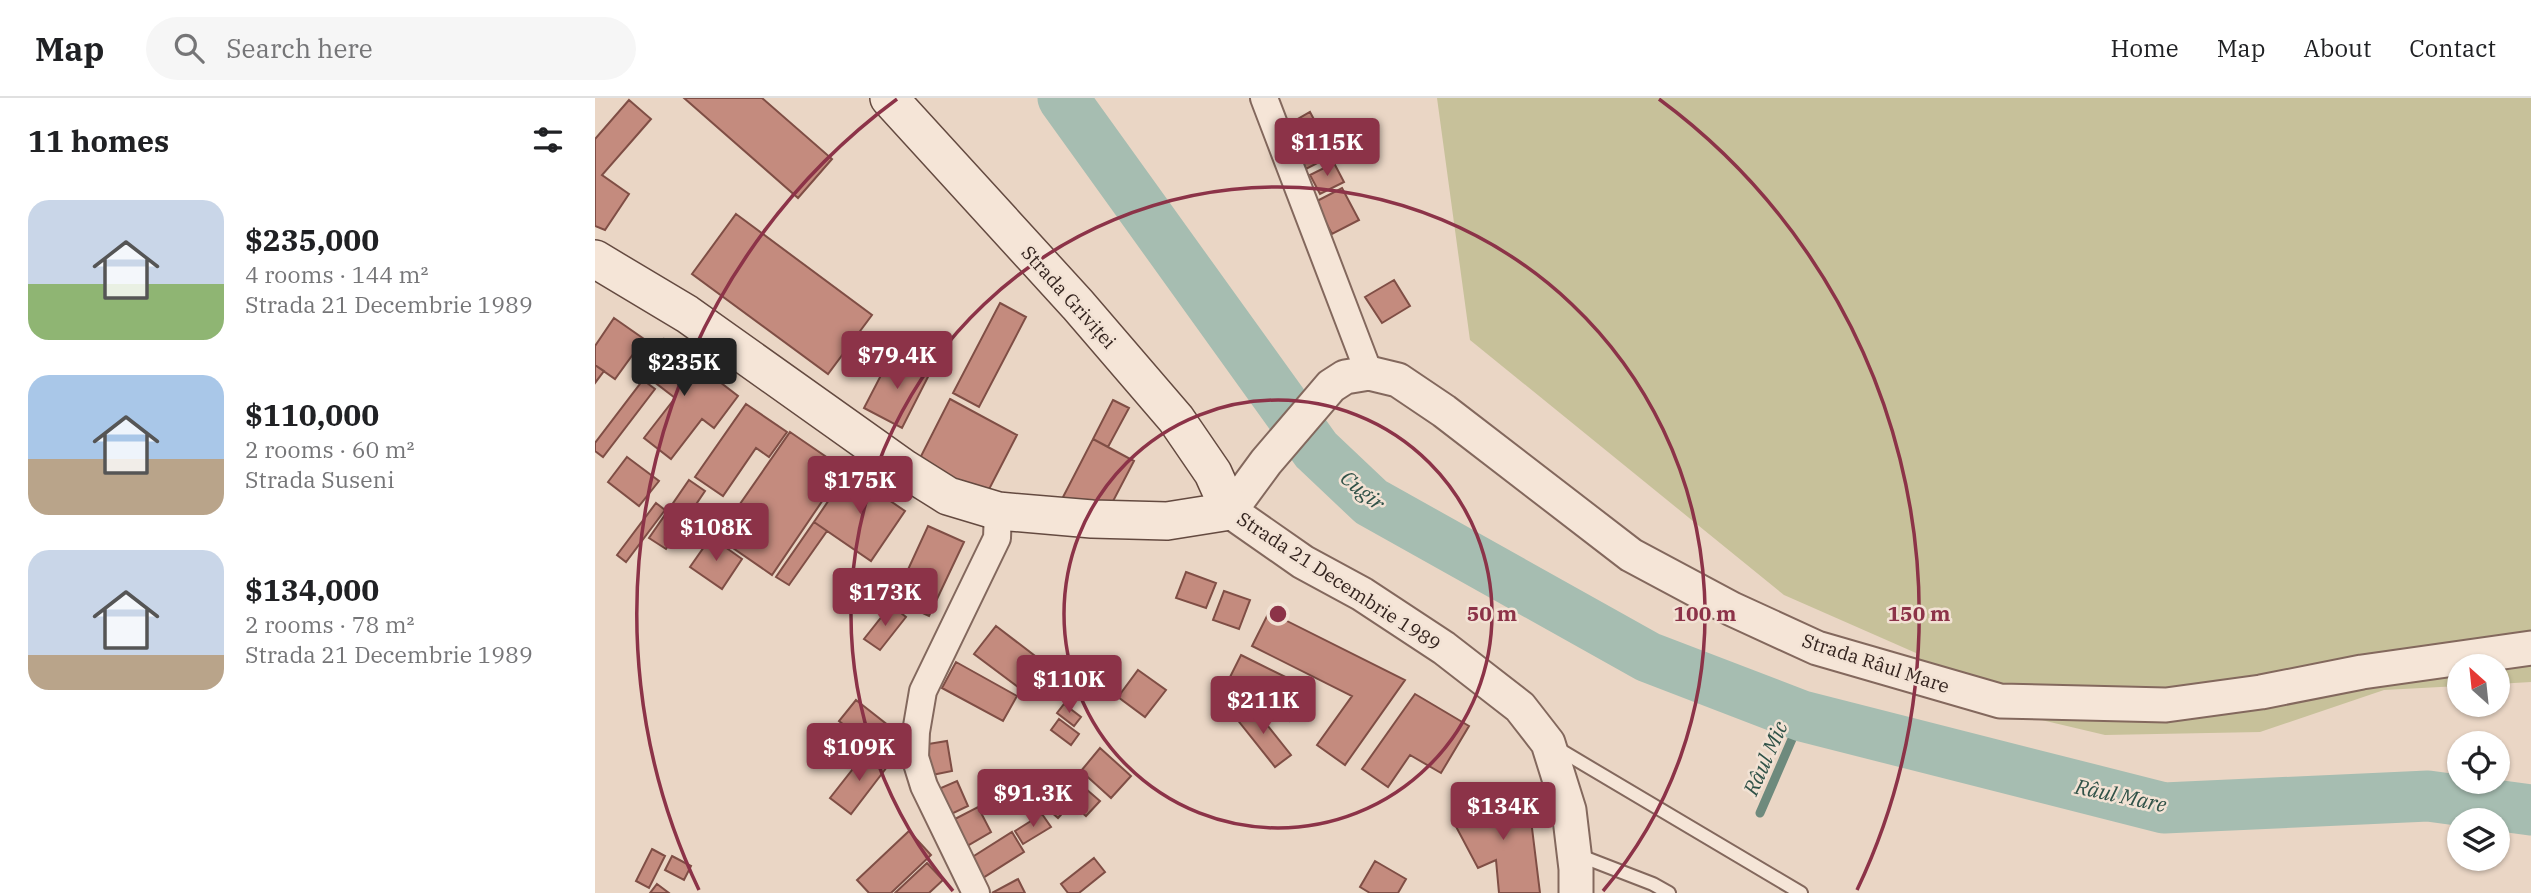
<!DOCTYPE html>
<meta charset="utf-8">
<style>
body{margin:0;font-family:"IBM Plex Serif",serif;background:#f6f6f6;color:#202124;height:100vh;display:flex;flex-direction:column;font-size:26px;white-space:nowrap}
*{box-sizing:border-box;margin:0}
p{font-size:23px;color:#757577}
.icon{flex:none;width:38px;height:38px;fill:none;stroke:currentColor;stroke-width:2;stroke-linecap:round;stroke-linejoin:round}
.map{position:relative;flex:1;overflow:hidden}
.sheet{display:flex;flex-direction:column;background:#fff;width:595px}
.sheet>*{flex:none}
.needle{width:46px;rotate:333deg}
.tools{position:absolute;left:1852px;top:556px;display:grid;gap:14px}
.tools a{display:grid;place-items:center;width:63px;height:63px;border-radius:50%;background:#fff;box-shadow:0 2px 5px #0004;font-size:35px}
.price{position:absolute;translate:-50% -60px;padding:0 16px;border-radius:7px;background:#8c3348;color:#fff;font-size:23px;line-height:46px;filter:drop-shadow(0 2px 4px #0008)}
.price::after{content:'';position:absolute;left:50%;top:42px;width:21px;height:16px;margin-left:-10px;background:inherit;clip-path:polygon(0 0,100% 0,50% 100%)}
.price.current{background:#222;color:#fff}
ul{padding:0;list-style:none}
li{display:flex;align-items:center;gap:21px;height:175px;padding:0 28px}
li span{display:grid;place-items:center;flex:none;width:196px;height:140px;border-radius:21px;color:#555}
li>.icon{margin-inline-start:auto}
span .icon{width:84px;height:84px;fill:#fffc;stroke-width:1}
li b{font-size:30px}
h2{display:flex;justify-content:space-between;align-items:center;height:84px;padding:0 28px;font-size:30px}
header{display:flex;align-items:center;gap:42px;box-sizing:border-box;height:98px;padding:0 35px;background:#fff;border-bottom:2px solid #e0e0e0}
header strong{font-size:33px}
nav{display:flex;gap:38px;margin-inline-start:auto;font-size:24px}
.search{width:490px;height:63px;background:#f6f6f6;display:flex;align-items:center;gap:18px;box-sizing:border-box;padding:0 24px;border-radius:38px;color:#757577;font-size:26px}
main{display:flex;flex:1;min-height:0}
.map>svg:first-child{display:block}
.green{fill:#c7c19a}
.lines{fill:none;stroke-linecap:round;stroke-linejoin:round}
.stream{stroke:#6e8a7d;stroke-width:9}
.river{stroke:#a6bdb1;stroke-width:51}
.building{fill:#c48b7e;stroke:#7f4e45;stroke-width:2}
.service-casing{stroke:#83685d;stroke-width:16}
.minor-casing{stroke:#83685d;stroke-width:30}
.tertiary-casing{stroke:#83685d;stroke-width:37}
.secondary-casing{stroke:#644a40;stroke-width:40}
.service{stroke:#f5e5d7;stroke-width:12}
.minor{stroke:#f5e5d7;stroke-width:26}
.tertiary{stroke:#f5e5d7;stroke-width:33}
.secondary{stroke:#f5e5d7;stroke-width:37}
.ring{fill:none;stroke:#8c3348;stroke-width:3.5}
.labels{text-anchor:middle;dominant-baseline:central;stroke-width:5;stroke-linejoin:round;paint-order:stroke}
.street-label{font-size:19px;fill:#34241f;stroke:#f2e2d4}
.water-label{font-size:21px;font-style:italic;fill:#305248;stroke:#f2e2d4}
.centre{fill:#8c3348;stroke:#f2e2d4;stroke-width:3.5}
.ring-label{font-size:21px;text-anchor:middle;font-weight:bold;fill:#8c3348;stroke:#f2e2d4;stroke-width:5;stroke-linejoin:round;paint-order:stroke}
</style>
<header>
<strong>Map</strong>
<div class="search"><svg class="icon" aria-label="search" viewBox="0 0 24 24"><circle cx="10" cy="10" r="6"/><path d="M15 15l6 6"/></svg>Search here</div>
<nav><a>Home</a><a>Map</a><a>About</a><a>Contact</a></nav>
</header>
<main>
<section class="sheet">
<h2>11 homes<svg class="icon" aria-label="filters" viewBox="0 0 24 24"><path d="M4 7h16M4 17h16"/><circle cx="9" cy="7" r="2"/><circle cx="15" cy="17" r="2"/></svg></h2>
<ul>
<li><span style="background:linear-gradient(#c9d6e8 60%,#8fb573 0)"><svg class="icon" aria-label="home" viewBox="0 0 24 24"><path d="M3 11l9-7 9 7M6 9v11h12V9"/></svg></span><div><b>$235,000</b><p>4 rooms · 144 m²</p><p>Strada 21 Decembrie 1989</p></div></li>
<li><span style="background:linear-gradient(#a9c7e8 60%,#b9a48a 0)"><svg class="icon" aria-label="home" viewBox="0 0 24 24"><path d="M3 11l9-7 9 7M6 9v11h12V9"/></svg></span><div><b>$110,000</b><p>2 rooms · 60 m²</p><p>Strada Suseni</p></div></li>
<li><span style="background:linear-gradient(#c9d6e8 75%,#b9a48a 0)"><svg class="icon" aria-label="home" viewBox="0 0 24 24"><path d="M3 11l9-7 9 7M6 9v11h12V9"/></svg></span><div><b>$134,000</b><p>2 rooms · 78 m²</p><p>Strada 21 Decembrie 1989</p></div></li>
</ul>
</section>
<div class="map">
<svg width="1936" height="795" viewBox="0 0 1936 795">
<rect width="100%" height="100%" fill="#ead6c5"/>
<!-- green -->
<path class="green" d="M842,0H1936V584L1902,586V569H1864V588L1789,592L1665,634L1510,637L1340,597L1321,555L1189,497L875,242Z"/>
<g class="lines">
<!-- stream -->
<path class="stream" d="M1165,715L1207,618"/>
<!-- river -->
<path class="river" d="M468,0L721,352L776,404L1053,559L1207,618L1569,710L1833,698L1936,712"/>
</g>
<!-- building -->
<path class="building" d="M89,0H167L237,61L203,100Z
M34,2L56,21L7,77L34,96L10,132L0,128V41Z
M715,14L738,57L711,71L689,29Z
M739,65L749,84L725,96L715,77Z
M747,90L764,122L737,136L720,104Z
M141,116L277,217L233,276L97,176Z
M799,182L815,208L787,225L770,199Z
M405,205L431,219L384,309L358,295Z
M19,220L49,241L20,281L0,267V248Z
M69,241L143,298L119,330L107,321L76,361L49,340L80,300L45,273Z
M297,256L335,275L307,330L269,310Z
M0,267L9,273L0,285Z
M48,282L60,291L8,359L0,353V345Z
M355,301L422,337L388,403L321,368Z
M518,302L534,310L513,349L498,341Z
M151,306L192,334L174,359L161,350L128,398L100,379Z
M195,334L249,371L177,477L122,439Z
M498,341L539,363L515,409L467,401Z
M32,359L64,383L44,408L13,384Z
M253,374L310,413L276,463L219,424Z
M94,382L110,393L71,451L54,440Z
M61,405L70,412L31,464L22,457Z
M219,424L232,433L194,487L181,479Z
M333,428L369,444L334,518L299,502Z
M116,439L147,461L127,491L95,469Z
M591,474L621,485L611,510L581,500Z
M629,493L655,502L644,531L618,522Z
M296,507L311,519L285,552L269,541Z
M674,514L810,582L750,667L722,647L757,598L657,548Z
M401,528L444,561L423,589L379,556Z
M646,557L711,589L694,623L629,591Z
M361,564L422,598L408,623L347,590Z
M543,572L571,592L550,619L523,599Z
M820,596L874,628L846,675L815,657L793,689L767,671Z
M261,602L294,628L277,649L244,623Z
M469,606L486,619L479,628L462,615Z
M657,608L696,657L680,669L641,620Z
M464,621L484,636L476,647L456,632Z
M352,643L357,673L332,678L327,647Z
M505,650L536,678L516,700L486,673Z
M272,653L292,669L256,716L235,700Z
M441,677L475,707L463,720L429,690Z
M362,683L373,708L350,719L339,693Z
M919,690L936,722L945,795H904L901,762L883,770L858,723Z
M491,691L505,703L491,718L477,706Z
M383,709L396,734L372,748L358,722Z
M447,716L456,729L428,746L420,733Z
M314,733L336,757L296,795H274L262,782Z
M417,734L429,754L383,783L371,763Z
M57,751L70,758L54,790L41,783Z
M77,758L96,768L89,782L70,772Z
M499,760L510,774L484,795H473L466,786Z
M780,763L811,781L803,795H775L765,789Z
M332,765L348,782L334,795H300Z
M423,781L430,795H397Z
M62,786L74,795H55Z"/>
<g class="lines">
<defs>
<path id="service" d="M960,649L1206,795
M983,757L1058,786L1074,795"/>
<path id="minor" d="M669,0L774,275
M381,795L329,688L320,659L321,634L328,593L402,440L403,413"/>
<path id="tertiary" d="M981,795V771L974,712L953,645L925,609L849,550L767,496L708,464L635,413L671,364L736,288L750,279L774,275L803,282L849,313L1036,457L1137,511L1222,550L1405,603L1571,607L1666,594L1767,574L1936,550"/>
<path id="secondary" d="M0,161L92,216L310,371L353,398L403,413L497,421L572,423L635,413L618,375L581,321L483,207L294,0"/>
</defs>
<!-- service casing -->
<use href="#service" class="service-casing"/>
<!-- minor casing -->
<use href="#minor" class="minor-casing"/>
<!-- tertiary casing -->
<use href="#tertiary" class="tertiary-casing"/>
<!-- secondary casing -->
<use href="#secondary" class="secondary-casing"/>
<!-- service -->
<use href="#service" class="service"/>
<!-- minor -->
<use href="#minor" class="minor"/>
<!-- tertiary -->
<use href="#tertiary" class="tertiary"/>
<!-- secondary -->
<use href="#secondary" class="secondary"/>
</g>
<!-- distance rings -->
<g class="ring">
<circle cx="683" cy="516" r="214"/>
<path d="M358 793A427 427 0 1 1 1008 793"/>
<path d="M104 792A641 641 0 0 1 302 1M1064 1A641 641 0 0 1 1262 792"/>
</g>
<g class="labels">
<!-- street labels -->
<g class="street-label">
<text transform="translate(474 199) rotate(48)">Strada Griviței</text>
<text transform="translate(744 483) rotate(33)">Strada 21 Decembrie 1989</text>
<text transform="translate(1281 565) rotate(18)">Strada Râul Mare</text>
</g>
<!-- water labels -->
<g class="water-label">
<text transform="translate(768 392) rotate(39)">Cugir</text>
<text transform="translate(1170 660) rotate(-66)">Râul Mic</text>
<text transform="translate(1526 697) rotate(12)">Râul Mare</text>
</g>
</g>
<circle cx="683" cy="516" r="10" class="centre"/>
<g class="ring-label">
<text x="897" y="523">50 m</text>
<text x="1110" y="523">100 m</text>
<text x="1324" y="523">150 m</text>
</g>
</svg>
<div class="tools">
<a><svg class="needle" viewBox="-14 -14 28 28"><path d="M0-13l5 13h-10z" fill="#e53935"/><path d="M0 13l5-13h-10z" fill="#757577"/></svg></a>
<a><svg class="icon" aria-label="locate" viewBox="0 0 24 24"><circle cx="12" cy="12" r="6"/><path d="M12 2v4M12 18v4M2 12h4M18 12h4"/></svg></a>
<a><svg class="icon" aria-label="layers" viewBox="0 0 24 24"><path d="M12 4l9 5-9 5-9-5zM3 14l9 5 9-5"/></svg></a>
</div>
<b class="price" style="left:732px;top:80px">$115K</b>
<b class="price" style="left:302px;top:293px">$79.4K</b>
<b class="price current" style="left:89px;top:300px">$235K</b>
<b class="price" style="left:265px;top:418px">$175K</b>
<b class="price" style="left:121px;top:465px">$108K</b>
<b class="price" style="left:290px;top:530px">$173K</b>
<b class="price" style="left:474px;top:617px">$110K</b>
<b class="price" style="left:668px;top:638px">$211K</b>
<b class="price" style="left:264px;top:685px">$109K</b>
<b class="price" style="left:438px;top:731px">$91.3K</b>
<b class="price" style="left:908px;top:744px">$134K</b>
</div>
</main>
